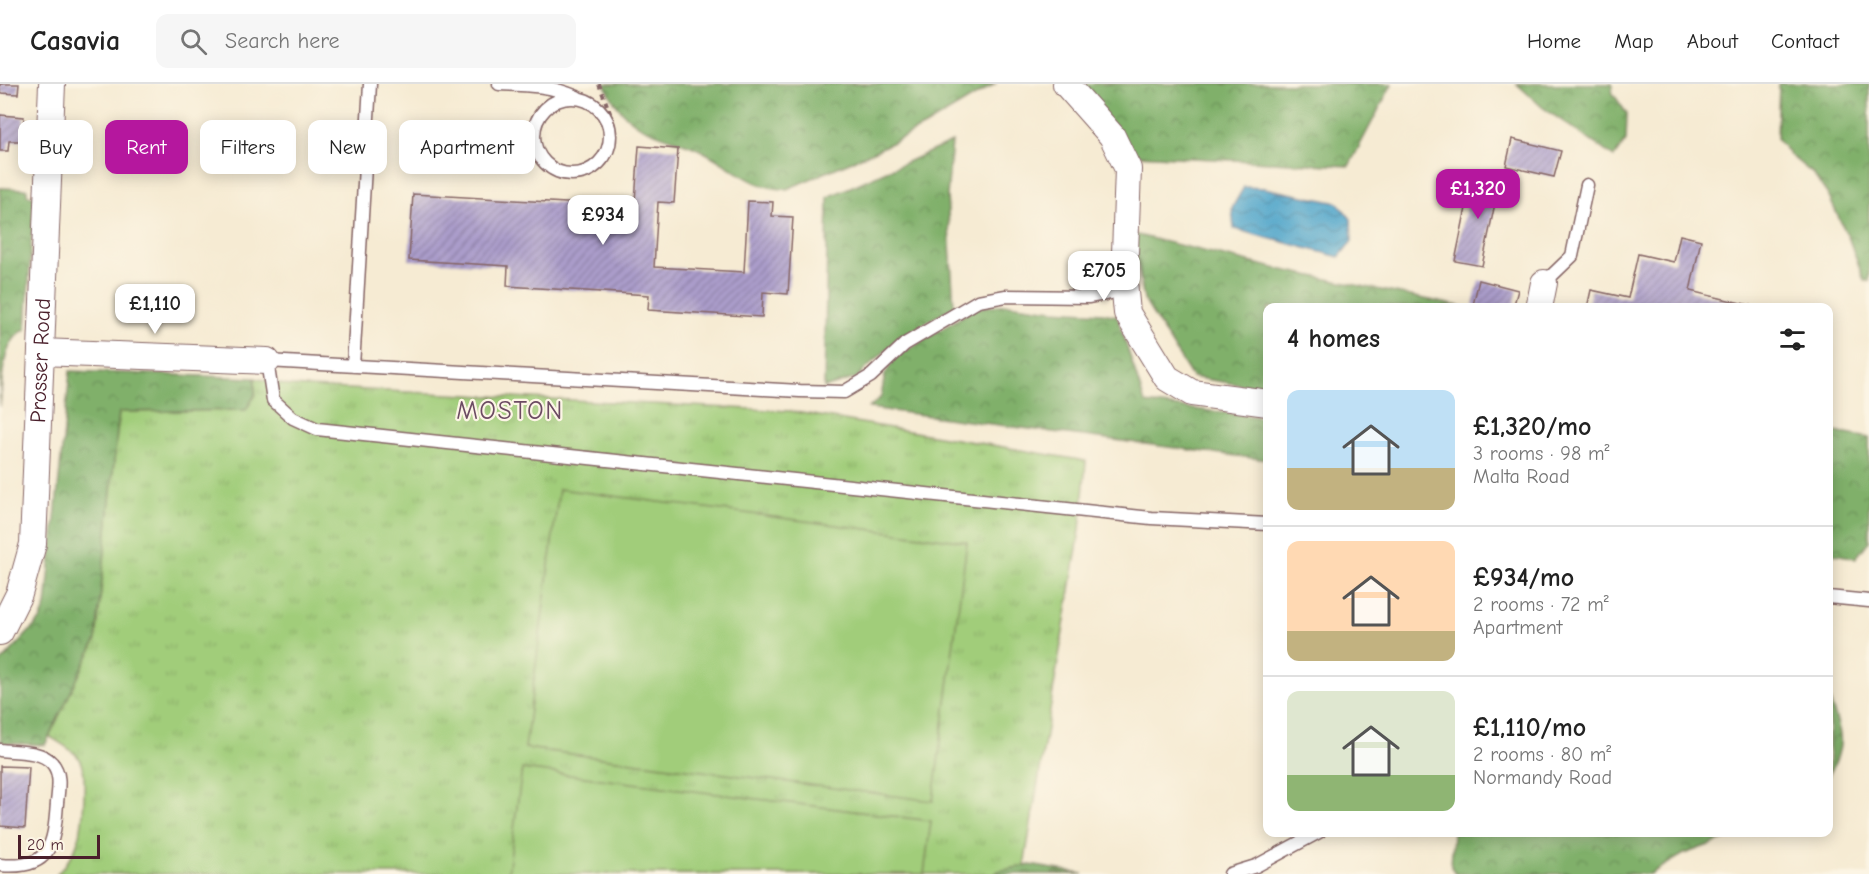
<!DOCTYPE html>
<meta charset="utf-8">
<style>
body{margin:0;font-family:"Comic Neue",sans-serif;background:#f6f6f6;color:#222;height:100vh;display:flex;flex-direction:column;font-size:22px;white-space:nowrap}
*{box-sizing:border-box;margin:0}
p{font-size:20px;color:#767676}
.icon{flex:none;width:33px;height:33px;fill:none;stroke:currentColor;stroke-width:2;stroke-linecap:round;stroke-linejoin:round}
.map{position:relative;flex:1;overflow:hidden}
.panel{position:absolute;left:1263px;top:219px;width:570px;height:534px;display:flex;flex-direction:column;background:#fff;border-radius:12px;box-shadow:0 3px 15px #0003}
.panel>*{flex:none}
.banner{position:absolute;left:18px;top:36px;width:570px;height:54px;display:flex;gap:12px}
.scale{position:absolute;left:18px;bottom:15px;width:82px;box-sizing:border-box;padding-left:6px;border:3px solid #4a1f2b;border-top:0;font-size:16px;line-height:21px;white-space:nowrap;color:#4a1f2b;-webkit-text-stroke:4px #fcf5e5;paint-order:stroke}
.price{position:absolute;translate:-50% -51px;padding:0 14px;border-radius:12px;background:#fff;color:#222;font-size:20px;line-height:39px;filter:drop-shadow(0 2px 3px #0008)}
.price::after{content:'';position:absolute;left:50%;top:36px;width:18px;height:14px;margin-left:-9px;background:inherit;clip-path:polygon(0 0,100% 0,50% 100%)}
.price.current{background:#b5179e;color:#fff}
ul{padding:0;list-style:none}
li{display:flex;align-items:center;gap:18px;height:150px;padding:0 24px}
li+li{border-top:2px solid #e0e0e0}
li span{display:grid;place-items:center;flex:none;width:168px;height:120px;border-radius:12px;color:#555}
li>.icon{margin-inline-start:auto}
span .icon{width:72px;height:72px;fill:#fffc;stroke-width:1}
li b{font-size:26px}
h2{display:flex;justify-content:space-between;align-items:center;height:72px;padding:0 24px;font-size:26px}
.chip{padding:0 21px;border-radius:12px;background:#fff;box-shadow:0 3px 15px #0003;font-size:21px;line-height:54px}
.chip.current{background:#b5179e;color:#fff}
header{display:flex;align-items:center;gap:36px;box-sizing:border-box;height:84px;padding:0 30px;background:#fff;border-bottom:2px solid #e0e0e0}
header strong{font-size:28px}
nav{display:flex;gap:33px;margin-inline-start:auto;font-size:21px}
.search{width:420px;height:54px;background:#f6f6f6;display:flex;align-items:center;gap:15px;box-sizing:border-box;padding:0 21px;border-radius:12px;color:#767676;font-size:22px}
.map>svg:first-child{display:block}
.grass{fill:url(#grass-tufts);stroke:#767652;stroke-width:1.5}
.forest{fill:url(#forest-crowns);stroke:#65684a;stroke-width:1.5}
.park{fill:#a1cd7a;stroke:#767652;stroke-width:1.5}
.water{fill:url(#water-waves);stroke:#4c627a;stroke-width:1.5}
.building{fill:url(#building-hatch)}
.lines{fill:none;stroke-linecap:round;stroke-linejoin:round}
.lane-casing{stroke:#866666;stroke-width:15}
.street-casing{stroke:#866666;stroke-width:28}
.path{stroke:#866666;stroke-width:4;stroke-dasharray:4.5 4.5;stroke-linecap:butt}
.lane{stroke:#fff;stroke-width:12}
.street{stroke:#fff;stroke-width:26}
.labels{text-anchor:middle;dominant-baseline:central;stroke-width:4.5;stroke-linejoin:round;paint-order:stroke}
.street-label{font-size:22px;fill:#4a1f2b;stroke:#fcf5e5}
.quarter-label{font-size:26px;letter-spacing:1.5px;fill:#6c4b63;stroke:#fcf5e5}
</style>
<header>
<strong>Casavia</strong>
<div class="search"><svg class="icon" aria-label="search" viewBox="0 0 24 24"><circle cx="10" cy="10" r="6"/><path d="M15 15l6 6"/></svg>Search here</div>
<nav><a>Home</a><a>Map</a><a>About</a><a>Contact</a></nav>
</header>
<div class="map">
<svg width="1869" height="790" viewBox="0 0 1869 790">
<defs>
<pattern id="grass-tufts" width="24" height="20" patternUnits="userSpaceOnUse" patternTransform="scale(1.5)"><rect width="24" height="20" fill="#a1cd7a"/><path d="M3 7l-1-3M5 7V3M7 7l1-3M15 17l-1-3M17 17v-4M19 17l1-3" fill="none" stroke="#8cb06a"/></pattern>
<pattern id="forest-crowns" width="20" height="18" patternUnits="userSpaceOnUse" patternTransform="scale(1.5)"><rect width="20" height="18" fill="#80b06a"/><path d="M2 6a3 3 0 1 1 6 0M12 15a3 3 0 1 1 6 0" fill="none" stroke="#6b8f57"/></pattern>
<pattern id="water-waves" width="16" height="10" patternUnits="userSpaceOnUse" patternTransform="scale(1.5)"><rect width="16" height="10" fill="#4ea4ca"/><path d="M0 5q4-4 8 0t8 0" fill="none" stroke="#4385a4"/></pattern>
<pattern id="building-hatch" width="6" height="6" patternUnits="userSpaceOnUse" patternTransform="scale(1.5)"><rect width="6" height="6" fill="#ab9dcb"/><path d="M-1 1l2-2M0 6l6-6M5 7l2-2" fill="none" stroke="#8d7fa5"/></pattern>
</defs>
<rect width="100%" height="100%" fill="#fcf5e5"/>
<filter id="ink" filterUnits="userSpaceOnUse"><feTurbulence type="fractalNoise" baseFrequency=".0167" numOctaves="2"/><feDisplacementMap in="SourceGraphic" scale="12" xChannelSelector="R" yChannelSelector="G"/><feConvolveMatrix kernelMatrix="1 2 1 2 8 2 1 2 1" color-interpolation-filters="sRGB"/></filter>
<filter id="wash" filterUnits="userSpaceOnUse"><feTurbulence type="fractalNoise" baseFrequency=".008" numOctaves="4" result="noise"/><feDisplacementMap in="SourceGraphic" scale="24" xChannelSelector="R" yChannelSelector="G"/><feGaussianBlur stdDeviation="1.35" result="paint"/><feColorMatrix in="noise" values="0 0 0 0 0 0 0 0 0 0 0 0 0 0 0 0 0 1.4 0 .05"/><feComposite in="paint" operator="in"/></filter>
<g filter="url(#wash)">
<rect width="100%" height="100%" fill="#f6ebd3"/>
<!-- grass -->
<path class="grass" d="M255,294L289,302L790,327L1086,377L1080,446L1024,782L999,787L995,790H57C67,780 75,768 79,754C83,740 88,686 80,675C72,665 60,659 49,652L96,556L119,328L245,326L255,311Z"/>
<!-- forest -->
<path class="forest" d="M604,0H995L925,42L873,68L787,105C752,106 730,80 700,66C681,56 653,52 635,39C620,29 613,16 604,0Z
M1069,0H1392L1349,82L1136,71Z
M1517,0H1612V8L1627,30L1626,57L1614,73L1542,23Z
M1779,0H1869V197H1864L1849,155L1828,111L1813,90L1791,72L1777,55Z
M952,58L947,112L954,222L898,255L856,294L824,304L828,113Z
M0,104L27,105V111L34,112L26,245C0,258 3,297 0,323Z
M1133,150L1278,185L1464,223L1268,224L1267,305L1192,293L1144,216Z
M1008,220L1053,226L1103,229L1117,232L1145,319L1267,334V376L869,324L881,313L885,290L896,273L976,224Z
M70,287L255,294V311L246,326L119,328L96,556L45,661L1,659L0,579L40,536L46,522Z
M1829,347L1869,354V457L1856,474L1829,469Z
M1829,615C1841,648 1847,659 1829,691Z
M1453,749V748L1742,749L1684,770L1650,790H1456L1451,783Z
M1030,781L1083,790H995L998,787Z"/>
<!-- park -->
<path class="park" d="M559,405L967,458L933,717L525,664Z
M522,685L931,737L924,790H508Z"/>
<!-- water -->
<path class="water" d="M1244,103L1264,104L1338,119L1351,135L1352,157L1339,173L1234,145L1232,124Z"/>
<g id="blocks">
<!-- building -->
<path class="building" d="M0,0H19L18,10L0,9Z
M0,31L24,33L22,57H9L8,67H0Z
M1512,55L1561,67L1554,93L1506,82Z
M639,62L678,65L674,119L658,118L654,183L744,188L748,117L773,118L772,132L793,133L788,210L763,208L762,233L648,226L649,211L507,202L508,182L409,176L413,110L583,120L582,142L633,145Z
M1473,90L1500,95L1482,182L1455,177Z
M1680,151L1701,156L1690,207L1762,224H1587L1591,206L1628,214L1638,170L1674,178Z
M1479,196L1518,206L1513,224H1484L1473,221Z
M0,682L29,683L25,744L0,742Z"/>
</g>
</g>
<g filter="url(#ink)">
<use href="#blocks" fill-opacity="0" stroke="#866666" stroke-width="1.5"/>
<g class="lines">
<defs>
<path id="lane" d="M499,0C528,1 549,1 577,13
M534 52a38 38 0 1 1 76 0a38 38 0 1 1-76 0Z
M414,54L534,52
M1123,197L1110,209L1088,213L1006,212L978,217L905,260L871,292L844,308L800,307L267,277L273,316L293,334L317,345L1151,434L1268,440
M1544,199L1572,172L1587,101
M353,282L370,0
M1828,513L1869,517
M0,666C16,668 41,666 52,679C62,690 58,707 57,719C54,761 51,786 0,781
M1230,790L1256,782L1319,748"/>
<g id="street">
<path d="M1066,0L1112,52L1128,85L1124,197L1127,229L1167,294L1192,309L1268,319"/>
<path d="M1539,224L1544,199"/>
<path d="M41,268L267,277"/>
<path id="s1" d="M0,548L19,510L33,460L52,0"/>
</g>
</defs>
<!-- lane casing -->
<use href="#lane" class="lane-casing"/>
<!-- street casing -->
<use href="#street" class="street-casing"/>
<!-- path -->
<path class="path" d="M599,0L610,29L609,54"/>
<!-- lane -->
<use href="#lane" class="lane"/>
<!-- street -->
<use href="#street" class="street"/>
</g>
</g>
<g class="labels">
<!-- street labels -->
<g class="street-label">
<text stroke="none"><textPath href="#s1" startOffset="278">Prosser Road</textPath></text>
</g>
<!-- quarter labels -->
<g class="quarter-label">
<text x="510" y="327">MOSTON</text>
</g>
</g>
</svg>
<div class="scale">20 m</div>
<b class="price current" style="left:1478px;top:136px">£1,320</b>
<b class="price" style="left:603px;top:162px">£934</b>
<b class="price" style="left:1104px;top:218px">£705</b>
<b class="price" style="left:155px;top:251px">£1,110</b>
<div class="banner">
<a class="chip">Buy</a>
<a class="chip current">Rent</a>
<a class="chip">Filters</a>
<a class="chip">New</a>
<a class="chip">Apartment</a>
</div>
<section class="panel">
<h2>4 homes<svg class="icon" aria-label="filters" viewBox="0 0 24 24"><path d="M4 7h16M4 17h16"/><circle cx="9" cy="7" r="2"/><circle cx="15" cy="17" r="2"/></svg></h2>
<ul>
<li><span style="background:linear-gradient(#bfe0f5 65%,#c2b280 0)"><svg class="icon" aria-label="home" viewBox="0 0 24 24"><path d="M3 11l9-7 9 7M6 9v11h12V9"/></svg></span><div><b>£1,320/mo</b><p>3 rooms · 98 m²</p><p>Malta Road</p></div></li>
<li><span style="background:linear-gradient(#ffd9b3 75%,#c2b280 0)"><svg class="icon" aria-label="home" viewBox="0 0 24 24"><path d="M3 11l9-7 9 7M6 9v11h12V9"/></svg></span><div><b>£934/mo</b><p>2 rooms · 72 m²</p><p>Apartment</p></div></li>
<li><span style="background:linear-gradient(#dfe7d0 70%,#8fb573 0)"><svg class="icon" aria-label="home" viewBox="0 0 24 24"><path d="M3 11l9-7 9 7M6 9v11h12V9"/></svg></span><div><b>£1,110/mo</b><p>2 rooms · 80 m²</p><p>Normandy Road</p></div></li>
</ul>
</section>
</div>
